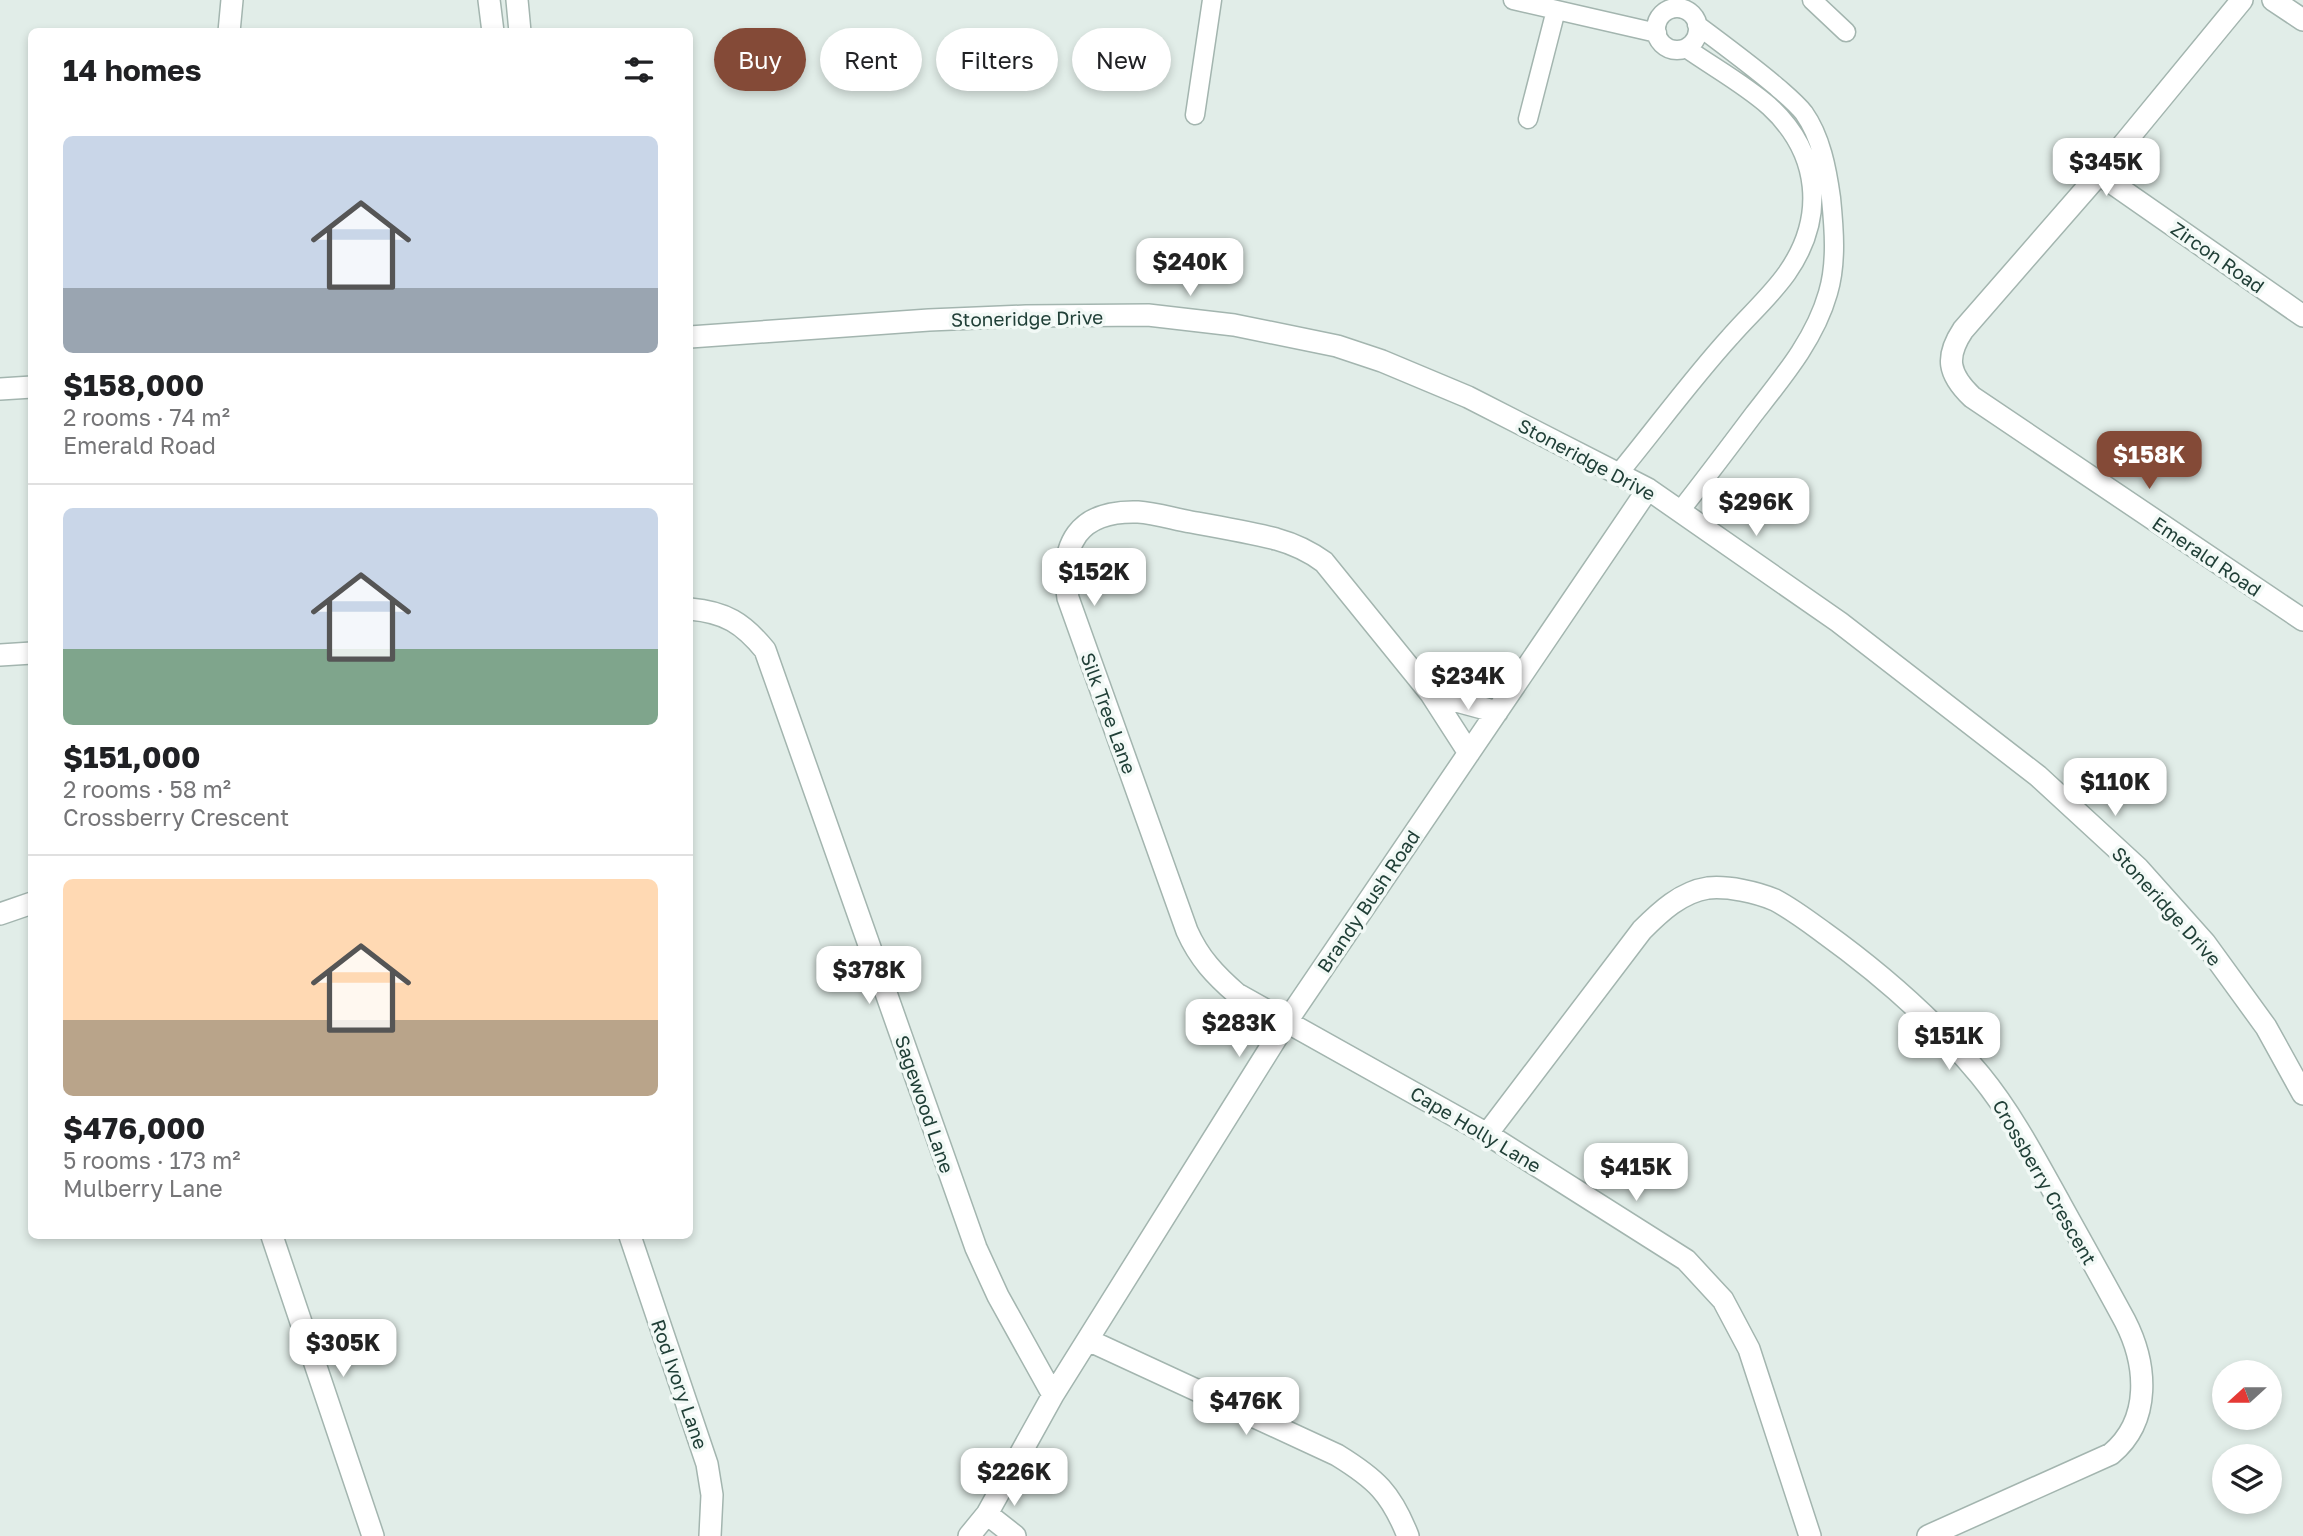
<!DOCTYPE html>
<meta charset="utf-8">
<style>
body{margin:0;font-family:"Golos Text",sans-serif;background:#f2f2f2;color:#202124;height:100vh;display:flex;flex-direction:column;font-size:26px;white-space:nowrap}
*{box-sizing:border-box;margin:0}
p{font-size:23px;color:#757577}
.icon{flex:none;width:38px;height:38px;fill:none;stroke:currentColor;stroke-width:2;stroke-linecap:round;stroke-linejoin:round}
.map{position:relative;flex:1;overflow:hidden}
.sheet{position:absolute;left:28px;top:28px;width:665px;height:1211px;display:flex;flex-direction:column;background:#fff;border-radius:10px;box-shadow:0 4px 10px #0003}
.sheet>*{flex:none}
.top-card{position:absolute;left:714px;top:28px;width:665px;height:63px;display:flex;gap:14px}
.needle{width:46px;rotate:249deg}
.controls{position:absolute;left:2212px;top:1360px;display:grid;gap:14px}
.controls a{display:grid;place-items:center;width:70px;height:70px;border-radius:50%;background:#fff;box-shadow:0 4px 10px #0003;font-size:35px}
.price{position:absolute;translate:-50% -60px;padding:0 16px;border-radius:14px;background:#fff;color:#222;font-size:23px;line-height:46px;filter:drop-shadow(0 2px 4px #0008)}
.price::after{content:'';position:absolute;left:50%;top:42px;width:21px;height:16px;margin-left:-10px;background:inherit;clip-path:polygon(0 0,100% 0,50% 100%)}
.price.selected{background:#844a37;color:#fff}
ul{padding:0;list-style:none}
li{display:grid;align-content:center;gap:14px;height:371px;padding:0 35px}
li+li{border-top:2px solid #e0e0e0}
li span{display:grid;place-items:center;height:217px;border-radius:10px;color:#555}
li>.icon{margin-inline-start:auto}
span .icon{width:126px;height:126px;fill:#fffc;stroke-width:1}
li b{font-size:30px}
h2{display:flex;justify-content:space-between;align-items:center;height:84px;padding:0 35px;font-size:30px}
.tag{padding:0 24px;border-radius:32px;background:#fff;box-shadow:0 4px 10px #0003;font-size:24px;line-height:63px}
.tag.selected{background:#844a37;color:#fff}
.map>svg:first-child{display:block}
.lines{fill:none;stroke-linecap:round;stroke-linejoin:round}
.service-casing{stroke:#a3b5af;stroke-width:21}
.minor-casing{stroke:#a3b5af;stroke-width:24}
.service{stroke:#fff;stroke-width:18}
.minor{stroke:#fff;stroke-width:21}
.labels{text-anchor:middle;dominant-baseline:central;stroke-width:7;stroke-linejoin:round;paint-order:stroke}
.street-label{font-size:19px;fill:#203f37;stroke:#f2f9f6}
</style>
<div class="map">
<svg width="2303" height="1536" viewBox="0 0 2303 1536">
<rect width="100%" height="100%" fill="#e1ede8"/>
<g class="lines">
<defs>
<path id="service" d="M1513,0L1657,33
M1812,0L1846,32
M1656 29a21 21 0 1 1 42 0a21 21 0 1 1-42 0Z
M1195,115L1212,0
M1528,119L1556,10
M1619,473C1656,428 1691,380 1730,337C1749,315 1770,297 1787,273C1826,217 1820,153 1769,106C1744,84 1713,67 1686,48
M1680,511C1705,479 1730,446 1754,414C1783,377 1815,339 1828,293C1837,263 1834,228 1831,198C1827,169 1821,137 1804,113C1796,103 1786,95 1777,87C1751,65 1724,45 1697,25"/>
<path id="minor" d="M489,0L493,32
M517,0L520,32
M2242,0L2099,174L1963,330C1945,357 1948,374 1972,397L2303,620
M2273,0L2303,20
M229,32L232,0
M2099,174L2303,316
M690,337L929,320L1026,316L1148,315L1234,325L1337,346L1382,361L1468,397L1648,489L1839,622L2038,776L2138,868L2205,943L2266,1027L2303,1094
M0,389L32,387
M690,609C725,612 743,623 765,650L976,1248L998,1296L1053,1395
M0,655L32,653
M1431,694L1497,712
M1469,753L1431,694L1324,562C1309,551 1294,544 1276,539C1248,532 1219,527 1191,522C1174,519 1155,513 1138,512C1078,510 1059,544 1068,598L1187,931C1199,958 1215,975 1237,994L1487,1134L1686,1260L1723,1300L1749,1349L1810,1536
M0,914L32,903
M1487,1134L1642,930C1660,912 1681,892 1708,888C1728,886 1756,892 1775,900C1792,909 1808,921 1823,932C1880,973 1935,1021 1980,1075C2012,1114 2036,1160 2061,1205C2082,1243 2104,1282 2125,1321C2147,1364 2152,1420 2111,1454L1928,1536
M272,1236L373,1536
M630,1236L707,1464L712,1495L710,1536
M1088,1340L1337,1455C1376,1479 1391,1493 1408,1536
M987,1514L1015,1536
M969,1536L987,1514L1053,1395L1287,1021L1648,489"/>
</defs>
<!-- service casing -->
<use href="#service" class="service-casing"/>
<!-- minor casing -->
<use href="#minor" class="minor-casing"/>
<!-- service -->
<use href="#service" class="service"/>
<!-- minor -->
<use href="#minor" class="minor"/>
</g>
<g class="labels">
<!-- street labels -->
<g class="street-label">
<text transform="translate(2218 257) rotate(35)">Zircon Road</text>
<text transform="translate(1027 318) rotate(-1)">Stoneridge Drive</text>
<text transform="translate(1587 459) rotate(28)">Stoneridge Drive</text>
<text transform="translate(2207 556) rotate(34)">Emerald Road</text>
<text transform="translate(1109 713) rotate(70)">Silk Tree Lane</text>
<text transform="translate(1368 901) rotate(-56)">Brandy Bush Road</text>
<text transform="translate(2167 906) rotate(48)">Stoneridge Drive</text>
<text transform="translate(925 1104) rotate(71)">Sagewood Lane</text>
<text transform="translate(1476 1129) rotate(31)">Cape Holly Lane</text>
<text transform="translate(2045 1182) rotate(60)">Crossberry Crescent</text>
<text transform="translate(680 1384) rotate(71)">Rod Ivory Lane</text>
</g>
</g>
</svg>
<div class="controls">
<a><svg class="needle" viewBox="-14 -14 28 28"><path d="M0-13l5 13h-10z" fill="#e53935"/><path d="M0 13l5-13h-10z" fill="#757577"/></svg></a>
<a><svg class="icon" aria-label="layers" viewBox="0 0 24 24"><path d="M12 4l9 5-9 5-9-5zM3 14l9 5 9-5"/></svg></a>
</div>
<b class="price" style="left:2106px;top:198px">$345K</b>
<b class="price" style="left:1190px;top:298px">$240K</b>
<b class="price selected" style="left:2149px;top:491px">$158K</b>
<b class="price" style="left:1756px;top:538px">$296K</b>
<b class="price" style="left:1094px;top:608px">$152K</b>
<b class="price" style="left:1468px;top:712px">$234K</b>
<b class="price" style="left:2115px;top:818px">$110K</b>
<b class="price" style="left:869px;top:1006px">$378K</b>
<b class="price" style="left:1239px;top:1059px">$283K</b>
<b class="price" style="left:1949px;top:1072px">$151K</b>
<b class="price" style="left:1636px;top:1203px">$415K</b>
<b class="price" style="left:343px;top:1379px">$305K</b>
<b class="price" style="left:1246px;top:1437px">$476K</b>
<b class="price" style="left:1014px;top:1508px">$226K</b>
<div class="top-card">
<a class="tag selected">Buy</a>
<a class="tag">Rent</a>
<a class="tag">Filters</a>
<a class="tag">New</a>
</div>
<section class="sheet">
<h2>14 homes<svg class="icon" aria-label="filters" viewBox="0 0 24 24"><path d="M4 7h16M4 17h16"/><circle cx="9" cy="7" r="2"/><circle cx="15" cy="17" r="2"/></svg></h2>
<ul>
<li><span style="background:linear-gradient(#c9d6e8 70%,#9aa5b1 0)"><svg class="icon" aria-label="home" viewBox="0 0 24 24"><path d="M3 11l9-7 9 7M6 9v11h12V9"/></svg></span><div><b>$158,000</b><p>2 rooms · 74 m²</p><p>Emerald Road</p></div></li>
<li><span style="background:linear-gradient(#c9d6e8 65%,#7fa58c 0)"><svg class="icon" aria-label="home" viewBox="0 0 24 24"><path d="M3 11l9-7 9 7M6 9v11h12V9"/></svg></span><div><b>$151,000</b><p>2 rooms · 58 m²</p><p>Crossberry Crescent</p></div></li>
<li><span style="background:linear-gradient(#ffd9b3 65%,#b9a48a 0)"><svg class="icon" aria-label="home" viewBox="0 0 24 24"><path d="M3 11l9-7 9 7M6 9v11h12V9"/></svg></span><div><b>$476,000</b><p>5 rooms · 173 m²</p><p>Mulberry Lane</p></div></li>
</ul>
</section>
</div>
